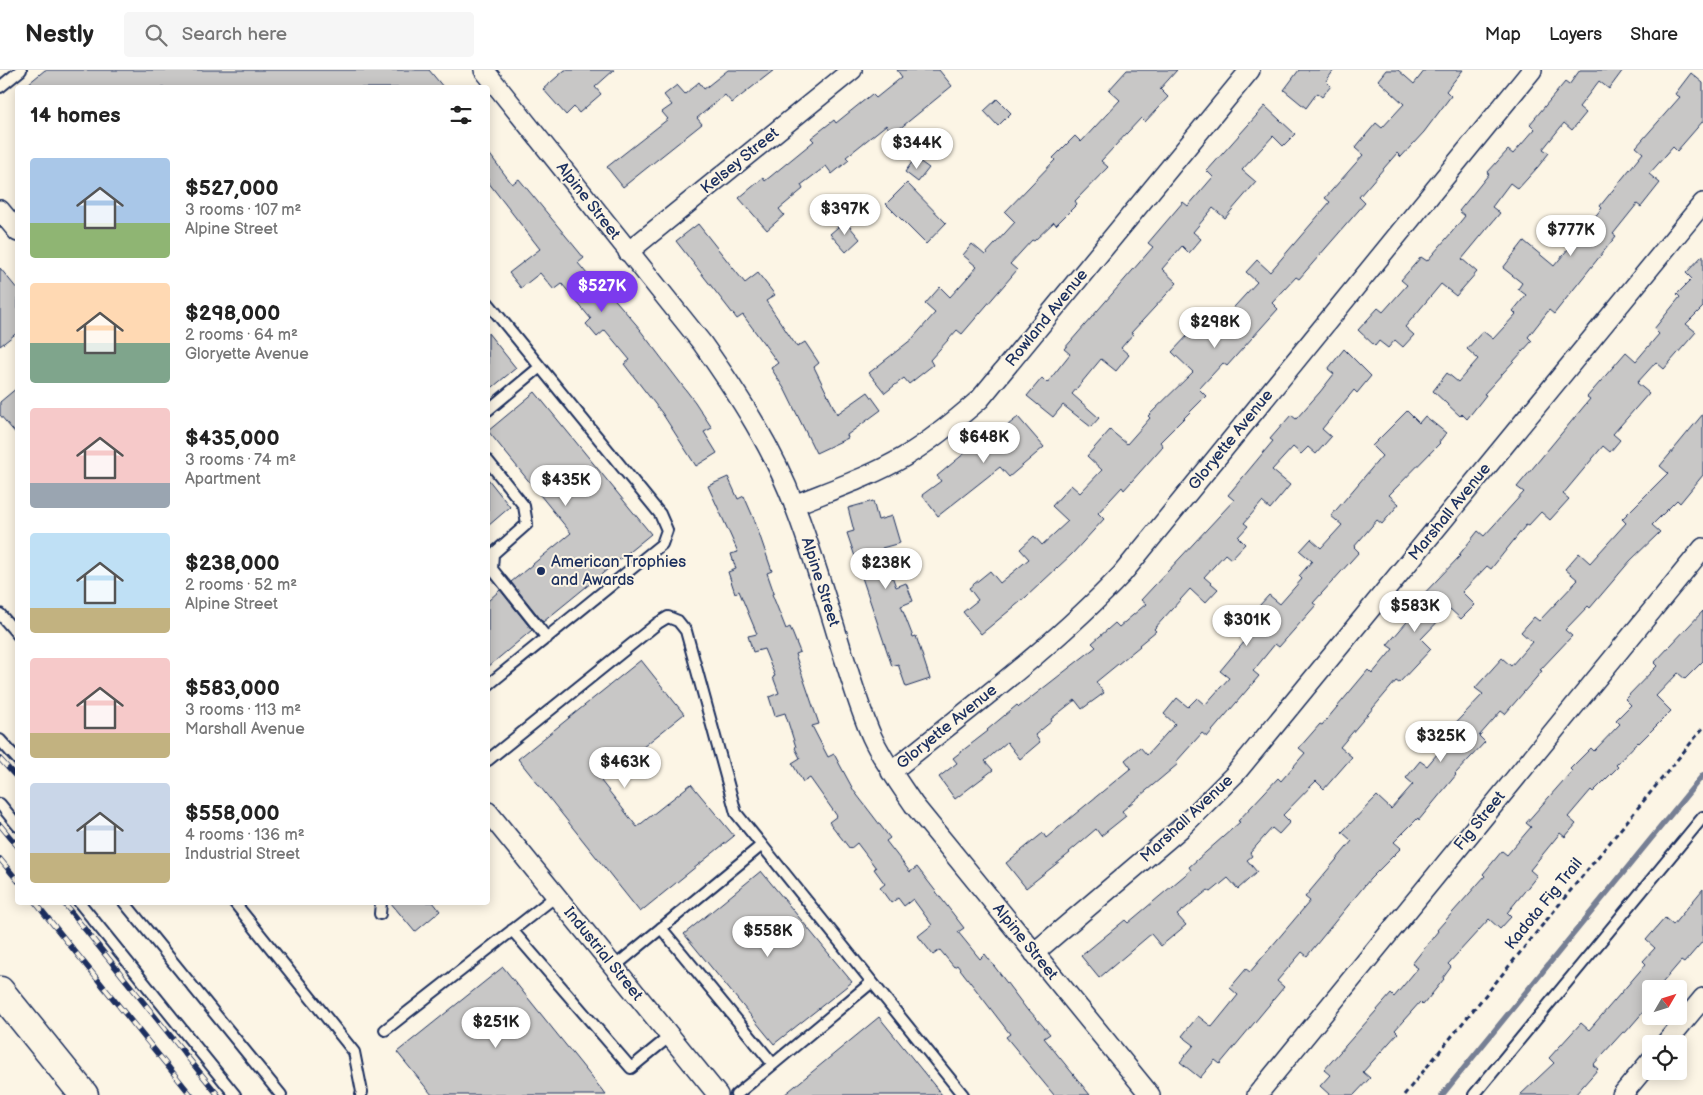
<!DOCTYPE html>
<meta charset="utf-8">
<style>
body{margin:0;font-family:"Balsamiq Sans",sans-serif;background:#f6f6f6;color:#222;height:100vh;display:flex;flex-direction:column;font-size:19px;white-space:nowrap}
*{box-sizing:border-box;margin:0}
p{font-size:16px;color:#767676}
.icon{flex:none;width:28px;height:28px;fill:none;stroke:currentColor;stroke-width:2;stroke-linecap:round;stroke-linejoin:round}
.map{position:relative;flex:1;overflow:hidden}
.details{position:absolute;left:15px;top:15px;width:475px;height:820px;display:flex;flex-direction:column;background:#fff;border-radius:5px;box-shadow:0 2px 12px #0003}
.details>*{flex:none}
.needle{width:32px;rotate:51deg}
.buttons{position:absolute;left:1642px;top:910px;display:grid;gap:10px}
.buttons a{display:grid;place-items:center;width:45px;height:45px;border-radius:5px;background:#fff;box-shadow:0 2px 12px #0003;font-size:25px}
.price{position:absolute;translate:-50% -42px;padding:0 11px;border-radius:18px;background:#fff;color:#222;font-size:16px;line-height:32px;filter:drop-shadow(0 1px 2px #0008)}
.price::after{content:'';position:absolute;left:50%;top:30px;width:15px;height:11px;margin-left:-8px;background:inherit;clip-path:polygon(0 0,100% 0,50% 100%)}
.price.selected{background:#7c3aed;color:#fff}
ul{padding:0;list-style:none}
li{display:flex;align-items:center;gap:15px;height:125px;padding:0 15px}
li span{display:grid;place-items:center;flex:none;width:140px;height:100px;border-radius:5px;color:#555}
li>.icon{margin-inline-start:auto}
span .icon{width:60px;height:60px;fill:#fffc;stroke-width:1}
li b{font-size:21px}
h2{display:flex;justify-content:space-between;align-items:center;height:60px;padding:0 15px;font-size:21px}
header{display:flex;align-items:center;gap:30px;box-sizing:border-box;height:70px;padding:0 25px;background:#fff;border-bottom:1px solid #e0e0e0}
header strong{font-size:24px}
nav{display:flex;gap:28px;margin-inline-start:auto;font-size:18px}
.search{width:350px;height:45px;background:#f6f6f6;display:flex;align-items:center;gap:12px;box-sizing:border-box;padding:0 18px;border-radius:5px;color:#767676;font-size:19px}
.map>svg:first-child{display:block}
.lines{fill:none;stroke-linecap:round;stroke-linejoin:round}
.stream{stroke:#767f94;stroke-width:5.5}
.building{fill:#c8c7c6;stroke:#1b2f5e}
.lane-casing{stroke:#1b2f5e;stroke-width:14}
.street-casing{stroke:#1b2f5e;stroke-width:22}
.primary-casing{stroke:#1b2f5e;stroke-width:31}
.path{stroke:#1b2f5e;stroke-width:3;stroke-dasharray:5 4;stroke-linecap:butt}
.lane{stroke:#fcf5e5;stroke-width:10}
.street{stroke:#fcf5e5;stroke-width:19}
.primary{stroke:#fcf5e5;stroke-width:28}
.rail-casing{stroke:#1b2f5e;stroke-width:5.5}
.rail{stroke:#fcf5e5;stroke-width:4;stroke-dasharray:11;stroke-linecap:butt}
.poi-dot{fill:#1b2f5e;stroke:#fcf5e5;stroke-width:2}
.labels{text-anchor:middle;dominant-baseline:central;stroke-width:4;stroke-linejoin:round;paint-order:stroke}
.street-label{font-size:16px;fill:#1b2f5e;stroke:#fcf5e5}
.poi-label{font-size:16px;fill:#1b2f5e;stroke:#fcf5e5;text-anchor:start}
</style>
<header>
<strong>Nestly</strong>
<div class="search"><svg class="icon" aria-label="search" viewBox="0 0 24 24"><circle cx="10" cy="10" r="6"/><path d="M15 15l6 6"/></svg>Search here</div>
<nav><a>Map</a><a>Layers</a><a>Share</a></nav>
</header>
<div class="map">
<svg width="1703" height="1025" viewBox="0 0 1703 1025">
<rect width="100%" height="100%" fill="#fcf5e5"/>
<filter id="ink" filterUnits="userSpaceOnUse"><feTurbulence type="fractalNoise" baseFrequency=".02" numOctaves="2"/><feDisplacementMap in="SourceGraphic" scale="10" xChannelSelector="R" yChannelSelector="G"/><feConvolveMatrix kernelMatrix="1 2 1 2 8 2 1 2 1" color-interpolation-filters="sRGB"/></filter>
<g filter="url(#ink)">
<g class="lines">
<!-- stream -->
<path class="stream" d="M1442,1025L1703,705"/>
</g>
<!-- building -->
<path class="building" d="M45,0H429L444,18H23Z
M565,0H614L595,17L601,24L579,43L574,37L566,45L543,19Z
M728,0H774L732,33L725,25L697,48L702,54L623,117L607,97L668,49L662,42L672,35L664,25L677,15L685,24L699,12L704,19Z
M897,0H939L952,16L893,64L886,55L846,87L849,90L832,104L826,96L801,115L803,119L779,139L784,145L767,160L739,128L763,108L765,111L814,71L811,68L834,50L836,53L872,24L876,28L902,7Z
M1127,0H1177L1160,19L1168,27L1145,52L1141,48L1101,91L1108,97L1075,131L1077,134L1056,155L1054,152L1034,171L1032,170L1010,194L1017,200L962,264L957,260L930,290L933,295L909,314L904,308L885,323L869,303L912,269L935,243L925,234L940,217L950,227L977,197L963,185L972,174L985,185L1015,152L1005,142L1055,90L1053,88L1075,66L1081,72L1120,30L1109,20Z
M1299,0H1334L1326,11L1331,16L1322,27L1317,23L1306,38L1284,20Z
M1386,0H1398L1414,14L1425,0H1463L1446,21L1451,26L1424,62L1401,87L1397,83L1359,127L1365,133L1299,209L1296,207L1272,233L1278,239L1227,296L1223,293L1199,319L1206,326L1160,372L1163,376L1124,420L1122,417L1098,443L1104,449L1072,484L1026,527L981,564L963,542L978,530L969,518L990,501L1000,513L1029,489L1020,479L1034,466L1042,475L1068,451L1052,436L1071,415L1080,423L1102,400L1087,386L1110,360L1127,374L1150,348L1148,346L1193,302L1172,282L1189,264L1194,269L1218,243L1224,248L1257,212L1246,202L1257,190L1270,202L1330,132L1325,128L1363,85L1355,78L1376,53L1382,58L1404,34L1378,10Z
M1580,0H1623L1609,19L1599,11L1579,37L1586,43L1572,60L1564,53L1543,79L1549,83L1537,98L1518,119L1510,113L1492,137L1500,143L1462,189L1477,202L1456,226L1441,214L1405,257L1414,265L1403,277L1395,270L1388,278L1379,271L1375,276L1358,260L1378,238L1383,242L1407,215L1401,210L1421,187L1427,191L1452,162L1465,146L1459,141L1489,104L1487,103L1508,80L1513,84L1535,59L1530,54L1565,12L1569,15Z
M1691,3L1703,13V51L1677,81L1673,77L1649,104L1660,113L1641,137L1637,134L1613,164L1616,166L1554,244L1549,240L1528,267L1532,271L1484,324L1486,325L1467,349L1462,344L1460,346L1433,321L1447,303L1458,312L1478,289L1467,279L1483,261L1493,269L1516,244L1513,241L1526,225L1518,219L1522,213L1503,198L1524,171L1554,196L1602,138L1600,136L1643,83L1636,77L1680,27L1675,24Z
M997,29L1011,43L998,56L984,41Z
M1265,36L1295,64L1283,76L1273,66L1242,100L1256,112L1225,148L1213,138L1193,162L1201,169L1189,183L1182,176L1162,199L1177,213L1131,263L1133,264L1121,278L1129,285L1116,301L1101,289L1072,324L1099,348L1091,357L1063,335L1053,347L1027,326L1042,308L1047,313L1070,284L1064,279L1153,177L1148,173L1183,132L1188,136L1213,107L1207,101Z
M488,82L512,114L519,109L584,188L578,193L601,221L605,218L641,260H640L695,332L712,358L704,362L717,383L696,396L662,343L624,294L630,290L605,260L597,267L586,254L591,249L562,214L554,220L540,203L521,218L509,203L540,179L488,112Z
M915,88L929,98L918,112L905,102Z
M907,113L946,153L926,174L886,134Z
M845,151L860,169L846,182L830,164Z
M698,154L745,213L758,203L775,225L766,231L797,277L805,272L819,293L814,297L837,344L868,322L881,340L847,365L848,368L816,383L785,320L771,298L778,293L743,245L737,249L676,171Z
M1703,185V237L1686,254L1696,262L1664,299L1656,292L1637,313L1649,323L1613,364L1620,370L1610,382L1603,376L1563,424L1569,429L1550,450L1541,442L1528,456L1526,455L1491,499L1487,496L1462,522L1475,535L1461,549L1450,539L1421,569L1431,579L1399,613L1396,611L1340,677L1352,687L1324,719L1316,711L1283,745L1290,752L1279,764L1272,758L1250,783L1252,786L1247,790L1257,802L1238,819L1228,808L1211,822L1208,820L1177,845L1186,855L1161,876L1151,864L1099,908L1081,886L1125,850L1128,853L1191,800L1189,797L1240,752L1238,751L1278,708L1281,711L1305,683L1299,678L1320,654L1322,655L1368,600L1372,604L1393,579L1387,575L1419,538L1415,533L1460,486L1459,485L1478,461L1484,466L1524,422L1517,417L1590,329L1587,327L1626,282L1636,291L1659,264L1654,259L1680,227L1677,224L1692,209L1686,203Z
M0,198L18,220V262L0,276Z
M488,263L516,298L488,321Z
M1344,279L1371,306L1357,323L1354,320L1322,359L1331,367L1316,384L1308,377L1301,384L1293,377L1272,400L1290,415L1270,439L1262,432L1244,453L1248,456L1238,467L1245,474L1231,489L1225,484L1204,507L1218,519L1205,533L1190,519L1154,559L1156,561L1139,575L1140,576L1096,612L1104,623L1082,639L1075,630L1051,649L1052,651L1035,665L1040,672L1020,689L1007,672L985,691L993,700L955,729L939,707L957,693L953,688L988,661L987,660L1017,635L1019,637L1096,577L1092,573L1115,553L1119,557L1146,534L1141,530L1234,430L1228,425L1273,371L1270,369L1291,345L1296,349L1320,322L1334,304L1328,299Z
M18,317V366L0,345V332Z
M535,322L651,464L543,552L511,512L571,463L488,361Z
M1407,341L1419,353L1425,346L1446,363L1439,372L1440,373L1389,425L1399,434L1382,454L1377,450L1354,477L1359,482L1313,533L1316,535L1279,577L1275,574L1253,601L1259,606L1207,667L1202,663L1176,692L1178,694L1122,741L1126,746L1101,766L1096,759L1069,782L1070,783L1026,818L1006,793L1043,763L1046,768L1131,698L1125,690L1140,677L1147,685L1175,654L1164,644L1177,628L1188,637L1197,628L1205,635L1229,608L1220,601L1250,565L1251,566L1269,545L1259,536L1269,525L1280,534L1302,509L1299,506L1312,491L1300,481L1311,469L1321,478L1342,455L1331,446L1382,386L1372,376Z
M1703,344V405L1680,433L1677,430L1652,455L1660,462L1630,491L1590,538L1588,536L1565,560L1572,566L1540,600L1542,601L1505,644L1501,641L1479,666L1485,672L1455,704L1456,705L1419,750L1418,748L1394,772L1401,778L1370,809L1307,886L1302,882L1277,911L1284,917L1220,994L1215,990L1200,1008L1180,992L1194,975L1182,966L1198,946L1212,957L1238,925L1230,918L1246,899L1250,902L1310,831L1305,827L1352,771L1342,762L1377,726L1391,739L1413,714L1406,708L1420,691L1427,696L1448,671L1443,666L1483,624L1475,618L1502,588L1511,596L1532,572L1521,562L1534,547L1539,551L1578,510L1565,499L1579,483L1590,493L1626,453L1622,449L1668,403L1660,396Z
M1018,347L1044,377L1009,407L1000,397L938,446L922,425L941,411L937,406L994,359L998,363Z
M728,407L738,429L744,426L754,449L772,501L767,503L774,523L772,524L786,559L790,557L800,582L795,584L819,654L812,656L828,687L834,684L854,721L890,768L886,771L910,802L917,797L964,858L958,862L980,889L985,884L1028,941L1029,940L1050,964L1044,968L1090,1025H1054L1006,967L1010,964L957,895L954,897L940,880L933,885L918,866L932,855L913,829L904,836L898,828L891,833L880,818L885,814L874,799L876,798L857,773L850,779L829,752L837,746L810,708L803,712L792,693L800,688L795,678L796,677L785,643L775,646L769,627L779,623L773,607L775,606L764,579L753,582L748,566L757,564L739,521L735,523L728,502L736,499L731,484L738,482L708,416Z
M488,409L510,437L488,456Z
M873,431L878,450L892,446L900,473L882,478L896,517L906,513L913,531L901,536L913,567L916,566L930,609L906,617L898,594L892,596L847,463L854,461L848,438Z
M500,520L532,560L488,597V531Z
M1703,541V591L1685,609L1678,603L1656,626L1671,641L1639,673L1638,672L1616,695L1618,697L1593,722L1591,720L1568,747L1576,754L1565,767L1560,763L1530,800L1537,806L1507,843L1511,847L1500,859L1489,849L1448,894L1451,897L1443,908L1444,909L1423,935L1420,932L1395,960L1398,963L1363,1002L1370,1008L1354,1025H1330L1320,1016L1330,1005L1324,1000L1391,924L1394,927L1418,898L1412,894L1438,861L1437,860L1485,806L1483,804L1502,781L1507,785L1531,757L1526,753L1572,701L1570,699L1591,678L1594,681L1620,654L1616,650L1631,635L1625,629L1657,596L1654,593Z
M641,590L684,644L601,711L637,757L691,714L734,766L640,842L518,689Z
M761,801L852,912L774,974L684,864Z
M1703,819V871L1684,893L1681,891L1657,919H1651V933L1625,963L1623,962L1593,995L1598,999L1575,1025H1520L1554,993L1549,988L1581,953L1589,960L1646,894L1643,891L1655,878L1646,870L1665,848L1673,855Z
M390,832H433L440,841L415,862Z
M503,897L606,1025H432L397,982Z
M879,947L942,1025H784Z"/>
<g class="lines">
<defs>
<path id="lane" d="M0,17L21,0
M488,233L660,444L667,460L662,474L488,615
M488,340L540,297
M488,391L524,436L527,454L493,484L492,499L547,568
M0,544L18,565
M0,670L18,690
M488,690L658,553L668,547L678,551L686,561L736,743L963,1025
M0,734L18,756
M79,832L235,1025
M124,832L281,1025
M234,832L354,982L362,1022L361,1025
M380,844L381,832
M661,858L773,994
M512,860L631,998L670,966
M614,897L762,775
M385,960L556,826
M736,1025L872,912
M1474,1025L1703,747"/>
<path id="street" d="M484,0L702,273C738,324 773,378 795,437C813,484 827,531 841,578C851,608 859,638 872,667C883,691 899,713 914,735L1150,1025
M0,140L18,162
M628,182L852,0
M794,435C831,420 870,407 904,387C932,370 956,350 980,329L1250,0
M891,702C970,638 1052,578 1122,504L1532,0
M488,742L718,1025
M1034,883L1181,758L1235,704L1703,133
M1665,974L1703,928
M1257,1025L1703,478
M1622,1025L1651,990"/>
<path id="primary" d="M0,921L84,1025"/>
</defs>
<!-- lane casing -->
<use href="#lane" class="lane-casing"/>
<!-- street casing -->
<use href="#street" class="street-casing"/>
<!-- primary casing -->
<use href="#primary" class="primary-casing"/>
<!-- path -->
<path class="path" d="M1404,1025L1703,658"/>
<!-- lane -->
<use href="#lane" class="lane"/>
<!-- street -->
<use href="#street" class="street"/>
<!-- primary -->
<use href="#primary" class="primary"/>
<defs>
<path id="rail" d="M0,689L18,709
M0,755L18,777
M0,789L18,811
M35,832L191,1025
M63,832L218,1025"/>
</defs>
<!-- rail casing -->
<use href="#rail" class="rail-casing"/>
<!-- rail -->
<use href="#rail" class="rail"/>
</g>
</g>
<!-- markers -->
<circle class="poi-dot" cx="541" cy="501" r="5"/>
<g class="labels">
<!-- street labels -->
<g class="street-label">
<text transform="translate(740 91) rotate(-39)">Kelsey Street</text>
<text transform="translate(588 131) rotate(52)">Alpine Street</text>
<text transform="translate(1047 248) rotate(-51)">Rowland Avenue</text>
<text transform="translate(1231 370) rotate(-51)">Gloryette Avenue</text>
<text transform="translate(1450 442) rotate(-51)">Marshall Avenue</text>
<text transform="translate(820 512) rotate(72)">Alpine Street</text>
<text transform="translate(947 657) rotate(-39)">Gloryette Avenue</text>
<text transform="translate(1187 749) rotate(-43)">Marshall Avenue</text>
<text transform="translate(1480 751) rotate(-51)">Fig Street</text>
<text transform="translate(1544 834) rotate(-51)">Kadota Fig Trail</text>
<text transform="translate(1025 872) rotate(51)">Alpine Street</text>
<text transform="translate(603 884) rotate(51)">Industrial Street</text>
</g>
<!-- poi labels -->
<g class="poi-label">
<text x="551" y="492">American Trophies<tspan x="551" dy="18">and Awards</tspan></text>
</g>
</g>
</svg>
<div class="buttons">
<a><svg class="needle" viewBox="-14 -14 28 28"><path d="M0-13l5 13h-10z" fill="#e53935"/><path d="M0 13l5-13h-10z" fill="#767676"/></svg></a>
<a><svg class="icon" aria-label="locate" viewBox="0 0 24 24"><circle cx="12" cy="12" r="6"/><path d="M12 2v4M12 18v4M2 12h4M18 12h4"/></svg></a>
</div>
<b class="price" style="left:917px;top:100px">$344K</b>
<b class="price" style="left:845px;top:166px">$397K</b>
<b class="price" style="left:1571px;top:187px">$777K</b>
<b class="price selected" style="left:602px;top:243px">$527K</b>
<b class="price" style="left:1215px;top:279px">$298K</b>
<b class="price" style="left:984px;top:394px">$648K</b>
<b class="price" style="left:566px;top:437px">$435K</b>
<b class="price" style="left:886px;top:520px">$238K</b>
<b class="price" style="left:1415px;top:563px">$583K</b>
<b class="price" style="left:1247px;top:577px">$301K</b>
<b class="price" style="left:1441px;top:693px">$325K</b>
<b class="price" style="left:625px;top:719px">$463K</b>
<b class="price" style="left:768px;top:888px">$558K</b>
<b class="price" style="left:496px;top:979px">$251K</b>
<section class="details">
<h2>14 homes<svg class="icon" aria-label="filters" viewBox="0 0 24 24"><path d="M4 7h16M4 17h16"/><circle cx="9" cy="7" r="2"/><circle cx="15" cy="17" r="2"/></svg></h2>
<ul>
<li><span style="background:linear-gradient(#a9c7e8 65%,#8fb573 0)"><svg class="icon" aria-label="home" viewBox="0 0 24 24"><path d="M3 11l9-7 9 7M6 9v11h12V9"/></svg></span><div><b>$527,000</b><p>3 rooms · 107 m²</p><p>Alpine Street</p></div></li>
<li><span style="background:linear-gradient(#ffd9b3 60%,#7fa58c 0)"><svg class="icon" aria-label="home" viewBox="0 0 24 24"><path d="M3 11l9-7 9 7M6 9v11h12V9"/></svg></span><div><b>$298,000</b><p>2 rooms · 64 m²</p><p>Gloryette Avenue</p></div></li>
<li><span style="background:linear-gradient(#f6c9c9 75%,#9aa5b1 0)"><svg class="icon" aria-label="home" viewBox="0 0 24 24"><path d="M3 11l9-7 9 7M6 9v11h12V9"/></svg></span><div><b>$435,000</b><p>3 rooms · 74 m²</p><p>Apartment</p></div></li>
<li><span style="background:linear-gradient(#bfe0f5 75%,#c2b280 0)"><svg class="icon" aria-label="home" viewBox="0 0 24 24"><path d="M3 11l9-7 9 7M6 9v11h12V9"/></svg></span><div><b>$238,000</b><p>2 rooms · 52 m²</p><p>Alpine Street</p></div></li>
<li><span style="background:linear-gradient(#f6c9c9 75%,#c2b280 0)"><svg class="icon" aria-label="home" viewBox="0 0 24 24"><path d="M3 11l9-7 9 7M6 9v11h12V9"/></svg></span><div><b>$583,000</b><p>3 rooms · 113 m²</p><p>Marshall Avenue</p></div></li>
<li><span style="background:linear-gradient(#c9d6e8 70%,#c2b280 0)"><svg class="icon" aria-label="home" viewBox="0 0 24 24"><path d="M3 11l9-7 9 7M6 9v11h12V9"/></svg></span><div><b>$558,000</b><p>4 rooms · 136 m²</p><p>Industrial Street</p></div></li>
</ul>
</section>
</div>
